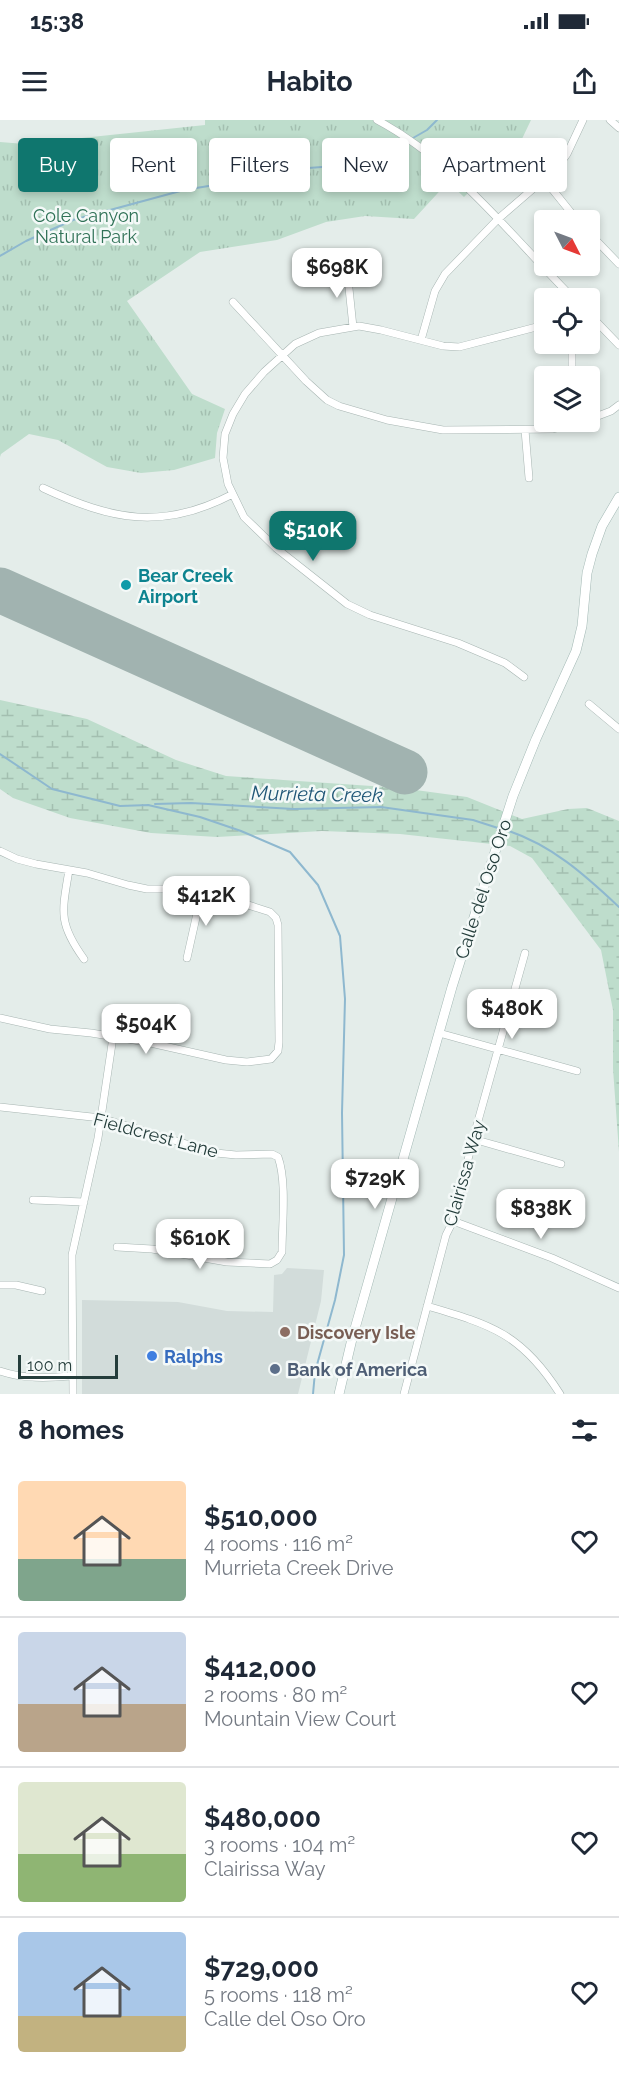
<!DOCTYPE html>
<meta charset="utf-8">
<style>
body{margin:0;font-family:Raleway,sans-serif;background:#f6f6f7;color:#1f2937;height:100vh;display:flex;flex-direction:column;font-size:22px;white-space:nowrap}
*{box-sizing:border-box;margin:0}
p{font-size:20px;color:#747a83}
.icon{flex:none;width:33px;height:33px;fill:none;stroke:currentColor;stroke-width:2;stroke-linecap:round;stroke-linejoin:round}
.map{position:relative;height:1274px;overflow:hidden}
.panel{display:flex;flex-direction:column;background:#fff;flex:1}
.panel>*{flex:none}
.top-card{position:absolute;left:18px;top:18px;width:584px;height:54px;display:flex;gap:12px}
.needle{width:39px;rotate:132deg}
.controls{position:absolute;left:534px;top:90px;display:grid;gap:12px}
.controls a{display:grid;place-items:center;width:66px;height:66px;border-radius:6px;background:#fff;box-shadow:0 3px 9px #0003;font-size:30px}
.scale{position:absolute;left:18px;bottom:15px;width:100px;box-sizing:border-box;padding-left:6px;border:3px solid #243d3b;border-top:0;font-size:16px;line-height:21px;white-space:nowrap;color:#243d3b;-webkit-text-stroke:4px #f4f9f8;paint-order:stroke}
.price{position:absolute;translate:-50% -51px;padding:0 14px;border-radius:12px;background:#fff;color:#222;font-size:20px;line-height:39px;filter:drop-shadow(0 2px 3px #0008)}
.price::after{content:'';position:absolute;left:50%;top:36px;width:18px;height:14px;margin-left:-9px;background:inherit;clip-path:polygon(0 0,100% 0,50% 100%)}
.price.selected{background:#0f766e;color:#fff}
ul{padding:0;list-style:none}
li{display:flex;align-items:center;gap:18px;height:150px;padding:0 18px}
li+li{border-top:2px solid #e0e1e3}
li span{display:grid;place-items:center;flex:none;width:168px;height:120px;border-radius:6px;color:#555}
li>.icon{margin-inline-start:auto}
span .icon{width:72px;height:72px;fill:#fffc;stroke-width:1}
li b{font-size:26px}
h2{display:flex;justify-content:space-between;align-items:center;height:72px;padding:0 18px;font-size:26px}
.chip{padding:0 21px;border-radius:6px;background:#fff;box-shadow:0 3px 9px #0003;font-size:21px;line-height:54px}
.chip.selected{background:#0f766e;color:#fff}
.status{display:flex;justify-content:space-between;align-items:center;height:42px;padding:0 30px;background:#fff;direction:ltr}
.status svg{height:16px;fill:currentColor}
header{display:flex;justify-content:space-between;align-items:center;height:78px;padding:0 18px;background:#fff;font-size:27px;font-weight:700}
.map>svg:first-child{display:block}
.built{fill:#d2dcda}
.wetland{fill:url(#wetland-marsh)}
.park{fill:url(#park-tufts)}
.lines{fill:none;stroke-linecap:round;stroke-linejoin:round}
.stream{stroke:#8eb8cf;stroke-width:2}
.runway{stroke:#a1b3b0;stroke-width:45}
.minor-casing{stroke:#a7b5b2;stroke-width:8}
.secondary-casing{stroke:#a2b8b4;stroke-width:10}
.minor{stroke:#fff;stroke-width:7}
.secondary{stroke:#fff;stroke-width:9}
.culture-dot{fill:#0f9aa8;stroke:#f4f9f8;stroke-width:2}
.education-dot{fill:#8d6e63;stroke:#f4f9f8;stroke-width:2}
.shop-dot{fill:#3f7fe0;stroke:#f4f9f8;stroke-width:2}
.service-dot{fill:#5c6f8a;stroke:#f4f9f8;stroke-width:2}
.labels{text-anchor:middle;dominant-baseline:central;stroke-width:5;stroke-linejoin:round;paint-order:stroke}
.park-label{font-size:18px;fill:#307257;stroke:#f4f9f8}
.culture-label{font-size:18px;font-weight:bold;fill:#0d838f;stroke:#f4f9f8;text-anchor:start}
.street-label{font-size:18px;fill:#243d3b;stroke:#f4f9f8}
.education-label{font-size:18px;font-weight:bold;fill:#785e54;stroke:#f4f9f8;text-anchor:start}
.shop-label{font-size:18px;font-weight:bold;fill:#366cbe;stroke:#f4f9f8;text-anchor:start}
.service-label{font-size:18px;font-weight:bold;fill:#4e5e75;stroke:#f4f9f8;text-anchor:start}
.water-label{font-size:20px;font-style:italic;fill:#205777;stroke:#f4f9f8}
</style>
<div class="status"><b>15:38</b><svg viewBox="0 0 49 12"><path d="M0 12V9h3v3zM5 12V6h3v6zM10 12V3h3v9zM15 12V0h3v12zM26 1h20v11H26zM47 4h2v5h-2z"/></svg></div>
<header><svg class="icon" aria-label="menu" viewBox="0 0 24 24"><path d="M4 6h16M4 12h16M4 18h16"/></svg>Habito<svg class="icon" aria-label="share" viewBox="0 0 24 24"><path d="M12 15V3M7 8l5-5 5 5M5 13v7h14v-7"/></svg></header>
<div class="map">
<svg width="619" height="1274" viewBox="0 0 619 1274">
<defs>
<pattern id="wetland-marsh" width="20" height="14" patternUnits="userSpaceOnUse" patternTransform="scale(1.5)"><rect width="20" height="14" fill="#beddcc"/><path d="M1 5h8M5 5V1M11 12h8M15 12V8" fill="none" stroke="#a3bfb0"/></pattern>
<pattern id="park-tufts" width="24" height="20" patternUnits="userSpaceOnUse" patternTransform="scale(1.5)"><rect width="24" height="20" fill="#beddcc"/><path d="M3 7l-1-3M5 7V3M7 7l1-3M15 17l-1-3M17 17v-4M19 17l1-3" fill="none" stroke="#a3bfb0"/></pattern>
</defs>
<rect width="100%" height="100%" fill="#e4edea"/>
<!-- built -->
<path class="built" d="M287,1148L324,1150L321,1181L298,1274H82V1180L178,1182L227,1191L273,1192L274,1155L282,1154Z"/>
<!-- wetland -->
<path class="wetland" d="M0,580L87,599L176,640L226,656L401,668L467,677L522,699L568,689L587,688L619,701V1032L613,949V890L601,830L532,738L510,726L400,714L322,711L217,717L151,713L70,698L13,678L0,669Z"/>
<!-- park -->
<path class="park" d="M205,0H531L521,21L480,58L481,60L464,77L448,62L414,99L365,96L326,102L277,120L200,132L127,181L192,274L225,289L217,313L215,338L174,350L141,353L107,347L58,320L29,314L1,334L0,337V22L25,24L205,5Z"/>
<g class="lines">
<!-- stream -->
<path class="stream" d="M0,136L26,121L73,100L184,70L239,61L295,49L349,45L392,30L427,10L437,0
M0,634L52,669L120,686L149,685
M155,684L191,683L294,689L381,687L473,700L501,709
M148,685L200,697L241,711L290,732L318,765L340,816L345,879L342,993L344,1135L335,1180L315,1252L313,1274
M506,710C552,725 585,755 619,787"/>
<!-- runway -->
<path class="runway" d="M0,470L405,652"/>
<defs>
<path id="minor" d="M377,0C456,42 511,116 573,178
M610,0L619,8
M544,59L577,100
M590,114L619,144
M347,149L353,207
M233,182L306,261L327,280L339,286L387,300L443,310L552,309L583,302
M590,195L619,225
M421,220L435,171L445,154L498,99L557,48L567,34L583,0
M572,224V251L574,256
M590,299L611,291L619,285
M525,310L529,358
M43,368C112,400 162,411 233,374
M524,557L505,543L458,523L370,495L347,484L276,428L244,397L228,364L223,338L225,314L233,294L245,274L264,252L295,224L319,213L359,206L381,210L443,226L459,227L544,205
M589,584L619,609
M0,731L17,739L36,744L87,753L128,765L147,769H190L208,772L270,792L276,798L278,805L279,922L278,931L271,939L247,942L226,940L146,922L91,913L50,909L0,898
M69,750C62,792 58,803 84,839
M187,838L202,771
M439,913L577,951
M0,987L101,998L216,1033L236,1035L272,1034L278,1037C287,1061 282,1106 282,1132L277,1140L270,1144L227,1142L152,1129L117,1127
M473,1019L561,1044
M33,1080L84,1082
M453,1101L552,1138L619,1168
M0,1165H16L42,1171
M427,1186C492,1205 522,1214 560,1274
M0,1251C24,1259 47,1258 72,1256
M73,1274L72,1135L98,1018L113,917
M404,1274L446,1115L453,1101L473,1019L525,833"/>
<path id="secondary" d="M339,1274L352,1219L452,867L476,791L513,676L536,619L576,531L582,506L587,453L592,434L602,406L619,377"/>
</defs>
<!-- minor casing -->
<use href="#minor" class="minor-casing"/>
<!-- secondary casing -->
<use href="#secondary" class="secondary-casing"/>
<!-- minor -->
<use href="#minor" class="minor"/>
<!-- secondary -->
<use href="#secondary" class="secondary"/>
</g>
<!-- markers -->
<circle class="culture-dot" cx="126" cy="465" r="6"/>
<circle class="education-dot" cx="285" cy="1212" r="6"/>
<circle class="shop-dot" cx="152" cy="1236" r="6"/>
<circle class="service-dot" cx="275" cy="1249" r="6"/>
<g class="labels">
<!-- park labels -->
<g class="park-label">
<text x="86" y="95">Cole Canyon<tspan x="86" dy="21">Natural Park</tspan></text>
</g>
<!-- culture labels -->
<g class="culture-label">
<text x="138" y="455">Bear Creek<tspan x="138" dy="21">Airport</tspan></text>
</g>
<!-- street labels -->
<g class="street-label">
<text transform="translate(483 769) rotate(-72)">Calle del Oso Oro</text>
<text transform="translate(156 1015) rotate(15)">Fieldcrest Lane</text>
<text transform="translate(464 1053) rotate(-74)">Clairissa Way</text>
</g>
<!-- education labels -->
<g class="education-label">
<text x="297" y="1212">Discovery Isle</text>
</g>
<!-- shop labels -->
<g class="shop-label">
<text x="164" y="1236">Ralphs</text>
</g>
<!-- service labels -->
<g class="service-label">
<text x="287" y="1249">Bank of America</text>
</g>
<!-- water labels -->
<g class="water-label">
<text transform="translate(317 674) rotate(1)">Murrieta Creek</text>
</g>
</g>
</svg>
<div class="controls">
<a><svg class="needle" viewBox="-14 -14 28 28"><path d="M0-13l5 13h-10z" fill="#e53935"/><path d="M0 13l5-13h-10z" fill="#747a83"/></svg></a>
<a><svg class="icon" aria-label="locate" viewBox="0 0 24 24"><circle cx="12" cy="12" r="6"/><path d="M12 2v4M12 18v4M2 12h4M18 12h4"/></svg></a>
<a><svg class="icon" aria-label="layers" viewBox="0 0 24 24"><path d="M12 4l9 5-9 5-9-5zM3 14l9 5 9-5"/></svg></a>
</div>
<div class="scale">100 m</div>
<b class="price" style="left:337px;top:179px">$698K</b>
<b class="price selected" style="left:313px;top:442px">$510K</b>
<b class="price" style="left:206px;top:807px">$412K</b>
<b class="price" style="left:512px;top:920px">$480K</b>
<b class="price" style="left:146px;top:935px">$504K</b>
<b class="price" style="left:375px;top:1090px">$729K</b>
<b class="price" style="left:541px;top:1120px">$838K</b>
<b class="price" style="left:200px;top:1150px">$610K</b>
<div class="top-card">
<a class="chip selected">Buy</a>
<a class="chip">Rent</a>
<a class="chip">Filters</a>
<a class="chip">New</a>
<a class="chip">Apartment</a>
</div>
</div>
<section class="panel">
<h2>8 homes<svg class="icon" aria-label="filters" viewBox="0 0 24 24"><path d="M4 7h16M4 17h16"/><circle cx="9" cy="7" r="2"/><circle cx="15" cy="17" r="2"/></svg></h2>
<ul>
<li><span style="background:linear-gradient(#ffd9b3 65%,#7fa58c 0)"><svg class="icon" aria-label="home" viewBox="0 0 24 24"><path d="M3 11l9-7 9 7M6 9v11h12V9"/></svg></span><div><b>$510,000</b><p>4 rooms · 116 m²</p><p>Murrieta Creek Drive</p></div><svg class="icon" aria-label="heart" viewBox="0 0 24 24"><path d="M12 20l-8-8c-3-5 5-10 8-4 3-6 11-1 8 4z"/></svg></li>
<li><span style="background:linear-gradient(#c9d6e8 60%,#b9a48a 0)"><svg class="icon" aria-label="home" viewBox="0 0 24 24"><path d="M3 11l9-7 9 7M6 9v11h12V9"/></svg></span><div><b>$412,000</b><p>2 rooms · 80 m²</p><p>Mountain View Court</p></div><svg class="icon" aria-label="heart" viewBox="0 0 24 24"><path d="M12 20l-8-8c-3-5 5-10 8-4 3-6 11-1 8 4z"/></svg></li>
<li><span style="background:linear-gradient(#dfe7d0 60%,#8fb573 0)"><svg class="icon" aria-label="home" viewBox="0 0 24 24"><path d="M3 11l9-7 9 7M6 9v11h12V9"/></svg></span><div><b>$480,000</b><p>3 rooms · 104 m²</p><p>Clairissa Way</p></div><svg class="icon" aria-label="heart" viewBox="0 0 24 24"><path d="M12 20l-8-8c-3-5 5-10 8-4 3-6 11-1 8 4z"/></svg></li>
<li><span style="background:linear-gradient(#a9c7e8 70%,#c2b280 0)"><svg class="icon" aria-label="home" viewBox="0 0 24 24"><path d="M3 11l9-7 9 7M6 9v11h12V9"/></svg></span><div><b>$729,000</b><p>5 rooms · 118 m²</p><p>Calle del Oso Oro</p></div><svg class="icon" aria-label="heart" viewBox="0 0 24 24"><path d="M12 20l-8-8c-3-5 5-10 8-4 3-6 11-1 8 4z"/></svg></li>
</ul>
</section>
